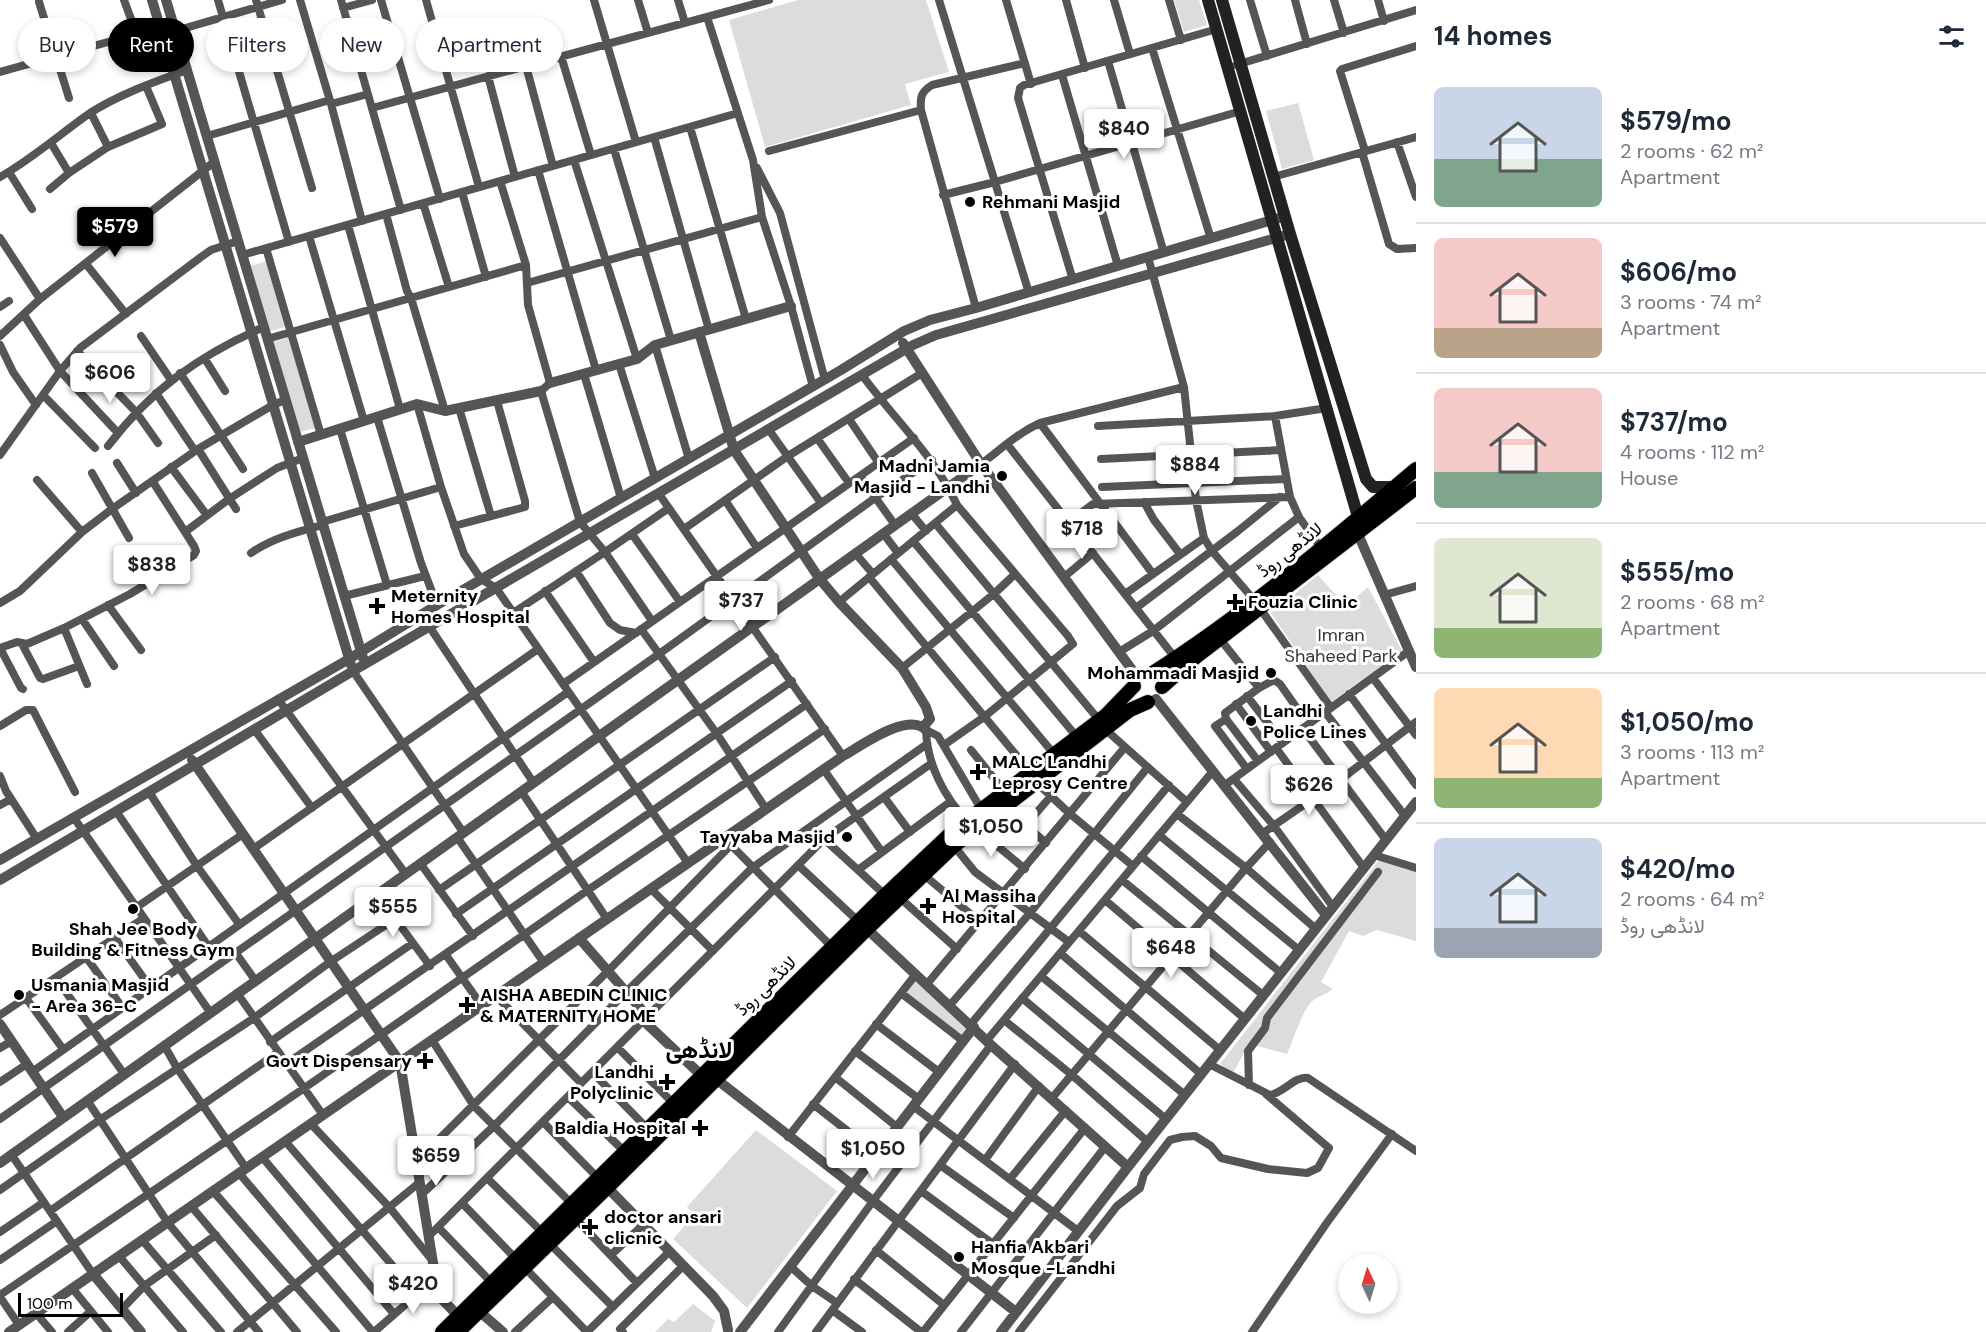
<!DOCTYPE html>
<meta charset="utf-8">
<style>
body{margin:0;font-family:"DM Sans",Vazirmatn,sans-serif;background:#f6f6f7;color:#1f2937;height:100vh;display:flex;flex-direction:column;font-size:22px;white-space:nowrap}
*{box-sizing:border-box;margin:0}
p{font-size:20px;color:#747a83}
.icon{flex:none;width:33px;height:33px;fill:none;stroke:currentColor;stroke-width:2;stroke-linecap:round;stroke-linejoin:round}
.map{position:relative;flex:1;overflow:hidden}
.drawer{display:flex;flex-direction:column;background:#fff;width:570px}
.drawer>*{flex:none}
.guide{position:absolute;left:18px;top:18px;width:570px;height:54px;display:flex;gap:12px}
.needle{width:39px;rotate:356deg}
.controls{position:absolute;left:1338px;top:1254px;display:grid;gap:12px}
.controls a{display:grid;place-items:center;width:60px;height:60px;border-radius:50%;background:#fff;box-shadow:0 3px 9px #0003;font-size:30px}
.scale{position:absolute;left:18px;bottom:15px;width:105px;box-sizing:border-box;padding-left:6px;border:3px solid #000;border-top:0;font-size:16px;line-height:21px;white-space:nowrap;color:#000;-webkit-text-stroke:4px #fff;paint-order:stroke}
.price{position:absolute;translate:-50% -51px;padding:0 14px;border-radius:6px;background:#fff;color:#222;font-size:20px;line-height:39px;filter:drop-shadow(0 2px 3px #0008)}
.price::after{content:'';position:absolute;left:50%;top:36px;width:18px;height:14px;margin-left:-9px;background:inherit;clip-path:polygon(0 0,100% 0,50% 100%)}
.price.on{background:#000;color:#fff}
ul{padding:0;list-style:none}
li{display:flex;align-items:center;gap:18px;height:150px;padding:0 18px}
li+li{border-top:2px solid #e0e1e3}
li span{display:grid;place-items:center;flex:none;width:168px;height:120px;border-radius:9px;color:#555}
li>.icon{margin-inline-start:auto}
span .icon{width:72px;height:72px;fill:#fffc;stroke-width:1}
li b{font-size:26px}
h2{display:flex;justify-content:space-between;align-items:center;height:72px;padding:0 18px;font-size:26px}
.tag{padding:0 21px;border-radius:27px;background:#fff;box-shadow:0 3px 9px #0003;font-size:21px;line-height:54px}
.tag.on{background:#000;color:#fff}
main{display:flex;flex:1;min-height:0}
.map>svg:first-child{display:block}
.green{fill:#dcdcdc}
.lines{fill:none;stroke-linecap:round;stroke-linejoin:round}
.primary-casing{stroke:#dbdbdb;stroke-width:16}
.minor{stroke:#555;stroke-width:8}
.tertiary{stroke:#555;stroke-width:10}
.secondary{stroke:#222;stroke-width:12}
.primary{stroke:#000;stroke-width:14}
.poi-dot{fill:#000;stroke:#fff;stroke-width:2}
.labels{text-anchor:middle;dominant-baseline:central;stroke-width:6;stroke-linejoin:round;paint-order:stroke}
.poi-label{font-size:18px;font-weight:bold;fill:#000;stroke:#fff;text-anchor:start}
.street-label{font-size:18px;fill:#000;stroke:#fff}
.park-label{font-size:18px;fill:#333;stroke:#fff}
.district-label{font-size:24px;font-weight:bold;fill:#000;stroke:#fff}
</style>
<main>
<div class="map">
<svg width="1416" height="1332" viewBox="0 0 1416 1332">
<rect width="100%" height="100%" fill="#fff"/>
<!-- green -->
<path class="green" d="M798,0H926L949,72L905,84L911,105L765,147L729,20Z
M1174,0H1199L1207,25L1184,32Z
M1298,103L1314,160L1282,169L1266,111Z
M266,261L285,327L270,331L251,266Z
M288,338L316,428L300,432L273,342Z
M1318,575L1346,606L1368,587L1402,651L1331,702L1271,613Z
M1379,860L1416,872V941L1377,930L1363,936L1349,931L1321,982L1333,989C1326,995 1315,996 1309,1005C1301,1015 1293,1041 1287,1054L1249,1044L1233,1073L1220,1064Z
M916,974L974,1027L963,1041L901,993Z
M756,1130L837,1191L747,1308L673,1239L694,1215L687,1207Z
M693,1304L715,1321L711,1332H655L668,1319L674,1322Z"/>
<g class="lines">
<defs>
<path id="primary" d="M1151,674C1245,614 1331,541 1416,469
M1162,687L1196,657L1416,488
M442,1332L885,895L953,831L1106,715L1134,686
M458,1332L608,1187L867,929L954,846L1130,710L1148,702"/>
</defs>
<!-- primary casing -->
<use href="#primary" class="primary-casing"/>
<!-- minor -->
<path class="minor" d="M124,0L137,35
M218,0L289,242
M256,0L312,188
M300,0L331,104L362,221
M341,0L401,210
M381,0L440,199
M426,0L479,187
M594,0L636,142
M638,0L648,33
M678,0L685,23
M939,0L1029,293
M1006,0L1031,84
M1066,0L1085,68
M1114,0L1130,54
M1169,0L1181,40
M1250,0L1267,56
M1295,0L1307,44
M1334,0L1344,33
M1378,0L1384,21
M39,2L69,98
M343,8L372,0
M707,17L753,160L762,217L791,306L813,387
M175,31L282,0
M1152,48L1211,239
M561,56L591,155
M1108,61L1164,253
M1236,65L1416,10
M526,66L553,166
M0,72L173,24
M1062,75L1118,266
M488,76L515,177
M331,104L368,94
M372,108L769,0
M921,110L976,308
M91,113L108,147
M690,127L746,319
M207,136L330,100
M654,137L709,330
M1397,142L1416,197
M51,143L69,173
M614,149L671,340
M769,151L921,110C920,97 921,92 932,85L1025,63
M1365,151L1340,71L1342,69L1416,46
M1362,152L1389,244L1397,249L1416,248
M574,160L637,359
M757,168L780,213L825,380
M538,170L596,370
M9,172L32,209
M0,177C32,159 60,134 90,113C120,94 154,82 187,70
M1273,177L1416,137
M500,181L526,265L528,305L550,383L541,391L580,522L605,552L513,613
M50,189L69,173L108,147L162,124L146,86
M462,192L486,277
M943,195L995,182L1241,111
M423,203L449,287
M386,214L407,291L411,298L445,411
M348,225L400,409
M309,236L364,421
M0,238L40,299
M266,248L321,435
M242,255L738,113
M1148,257L1184,387L1196,500L1204,538L1212,551L1254,600L1331,708
M86,264L126,314
M1073,280L1018,98L1020,88L1024,85L1217,29
M527,283L762,217
M0,307L9,301
M24,315L60,371L118,433
M0,336L40,299L214,162
M141,336L171,380
M267,339L526,265
M0,345L13,372L36,405
M655,345L689,459
M77,351L136,412L158,443
M205,359L225,391
M619,364L655,478
M180,373L243,469
M584,374L621,498
M862,375C894,419 934,455 957,505L1068,636L1073,644L984,717L944,745
M156,393L195,451
M43,395L95,448
M417,404L441,487L464,554L481,579L496,588L688,863
M459,408L491,516
M1275,416L1290,497L1299,517L1321,548
M377,417L421,563L437,605
M849,419L878,462
M1040,423L1153,574
M1098,426L1275,416L1327,408
M340,429L387,585
M769,430L821,503
M817,438L849,483
M1007,444L1176,659
M108,446C151,390 199,355 264,327
M198,449L236,509
M0,455L60,371L80,348L201,257L211,250L238,241
M1101,459L1280,450
M117,463L136,493
M981,464C1001,449 1018,433 1040,423L1184,387
M171,467L206,514
M92,473L129,538
M860,476L895,525
M37,480L82,532
M1102,487L1286,479
M659,494L843,756
M725,500L757,548
M1144,502L1154,520L1180,554
M911,513L926,531
M322,522L441,487
M1069,522L1093,504L1290,497
M935,523L1099,720
M454,526L525,507V501L497,401
M684,529L788,456L922,373
M185,532L229,499L277,468L303,458
M883,533L898,553
M632,534L680,602
M913,541L1077,737
M251,553C273,538 297,532 323,525
M855,553L873,574
M891,559L1054,754
M576,571L610,623L620,630L636,633
M869,577L1031,773
M1064,577L1093,553
M545,591L594,662
M1125,594L1204,538
M1384,595L1416,586
M344,596L425,576
M839,602L957,505
M0,603L20,591L82,532L112,509L198,449L273,405L285,400
M108,605L141,650
M1136,608L1238,531L1280,497
M421,614L533,782
M82,619L114,666
M652,621L605,552L669,508
M64,628L87,684
M641,629L717,734L766,809
M1220,639L1259,688
M22,644L40,678L43,679L79,666
M0,648L17,642L27,644L64,628L130,594L194,555L196,551L194,546L153,482
M0,648L21,688L23,689
M1119,652L1153,631L1299,517
M902,668L995,593L1015,574
M353,671L463,832
M1373,678L1416,735
M563,684L914,438
M1349,694L1416,785
M1247,696L1283,743
M278,699L405,873
M1236,704L1271,752
M1325,712L1405,816
M1226,719L1215,726L1247,769
M0,726L26,710H33L75,792
M254,729L312,808
M1105,729L1125,747
M1303,729L1386,840
M1276,748L1364,868
M971,750L1005,792
M1258,761L1226,719L1225,713L1259,688L1274,680L1280,684L1301,714
M824,770L882,852
M0,776L6,791L37,839
M1234,779L1274,826L1333,907
M1036,782L1069,813L1133,866
M1225,785L1409,651
M521,791L607,919
M149,792L197,866L239,924
M884,797L910,832
M0,805L11,799
M116,811L208,946
M1177,814L1246,868L1316,929
M74,818L210,1012
M968,822C945,798 927,765 926,730L938,736L981,809
M1022,822L1046,843
M979,825L995,844L1025,869
M1263,833L1340,780L1416,722
M1159,835L1299,950
M457,837L544,963
M824,839L858,870
M727,841L832,947
M995,844L1018,823L1031,819L1051,796
M954,846L975,872L1069,942
M253,849L538,649
M1374,855L1416,868
M1141,856L1281,973
M420,863L473,936
M798,865L858,921
M924,875L980,922
M1122,880L1263,995
M651,889L713,951
M439,890L775,657
M377,894L430,966
M885,895L858,870L950,802
M900,898L957,949
M1105,900L1245,1019
M137,907L243,834
M456,914L792,681
M1079,931L1220,1050
M115,938L150,987
M235,952L255,980
M1060,953L1201,1074
M446,955L482,1006
M86,957L122,1007
M1041,976L1185,1095
M56,978L124,1074
M927,984L1125,747L1187,802
M237,993L323,1115
M901,993L963,1041
M496,996L581,1083
M26,998L63,1049
M1022,998L1166,1119
M950,1005L1030,913L1148,767
M0,1015L144,918
M1004,1020L1072,1075L1148,1142
M876,1024L939,1072
M971,1024L1169,785
M988,1039L1213,771
M432,1040L474,1106L572,1204
M270,1042L413,943
M164,1045L177,1068L246,1168
M617,1047L673,1103
M0,1048L12,1041
M855,1051L919,1099
M286,1064L807,704
M1209,1064L1270,1095C1284,1093 1294,1076 1308,1078L1416,1151
M32,1072L568,692
M592,1072L648,1129
M835,1077L897,1127
M0,1082L27,1064
M1249,1085L1248,1051L1265,1028L1267,1018L1378,872
M568,1097L625,1152
M1052,1098L1246,868L1270,842
M87,1100L168,1223L259,1332
M813,1104L877,1154
M913,1106L1078,1231
M0,1119L659,654L875,498L932,460
M543,1122L598,1178
M311,1124L390,1208L432,1260
M788,1137L916,974
M285,1141L417,1294
M11,1154L93,1274
M262,1157L394,1314
M985,1160L1039,1086
M417,1161L608,971L730,846
M940,1165L1014,1218
M239,1173L373,1332
M487,1178L543,1233
M1010,1179L1066,1110
M0,1190L101,1119L254,1018L330,962L395,919
M213,1191L336,1332
M921,1191L993,1244
M422,1194L495,1125L626,992L752,868L927,744
M462,1203L517,1260
M191,1206L297,1332
M50,1211L277,1053
M576,1219L637,1283
M438,1227L493,1284
M0,1232L44,1202
M429,1236L824,839L932,763
M142,1240L221,1332
M550,1244L613,1307
M876,1250L944,1305
M611,1255L643,1225
M119,1256L183,1332
M0,1260L57,1221
M790,1266L812,1286L837,1303
M525,1268L587,1332L669,1252
M854,1279L921,1332
M72,1288L108,1332
M0,1295L303,1089L588,890L825,729
M0,1297L19,1325
M122,1309L144,1286L216,1235
M832,1310L862,1332
M36,1313L52,1332
M68,1332L91,1311
M237,1332L420,1182
M374,1332L436,1278
M515,1332L553,1297
M623,1332L620,1329L683,1266
M778,1332L873,1201L991,1045
M816,1332L1015,1064
M923,1332L1085,1128
M961,1332L1105,1147
M1019,1332L1117,1206L1140,1188L1144,1174L1170,1140L1182,1137L1195,1136L1211,1146L1221,1158L1268,1169L1307,1173L1318,1168L1329,1148L1266,1094
M1252,1332L1326,1224L1392,1134"/>
<!-- tertiary -->
<path class="tertiary" d="M152,0L351,665
M166,0L363,658
M699,332L734,450L819,578L839,602L902,668L926,707L930,719L923,727
M903,343L981,464L1138,678
M550,383L637,359L655,345L791,306
M298,442L417,404L445,411L541,391
M1358,534L1416,667
M1156,699L1326,915
M192,760L400,1062L437,1287L441,1298L459,1317
M0,860L349,659L437,605L841,370L904,331L930,320L976,308L1279,218
M0,880L353,671L913,345L936,335L1290,234
M867,929L991,1045L1128,1167
M579,938L641,1009L646,1023L701,1075
M0,1024L63,1117
M716,1079L1016,1312
M0,1163L981,464
M604,1184L713,1296L724,1311L728,1330
M93,1274L141,1332
M480,1312L503,1332
M9,1332L843,756C861,746 908,711 926,730
M740,1332L974,1027
M1001,1332L1128,1167L1416,802"/>
<!-- secondary -->
<path class="secondary" d="M1208,0L1358,517
M1222,0L1290,234L1366,479L1373,487H1394"/>
<!-- primary -->
<use href="#primary" class="primary"/>
</g>
<!-- markers -->
<g class="poi-dot">
<circle cx="970" cy="202" r="6"/>
<circle cx="1002" cy="476" r="6"/>
<path d="M1232 593h6v6h6v6h-6v6h-6v-6h-6v-6h6z"/>
<path d="M374 597h6v6h6v6h-6v6h-6v-6h-6v-6h6z"/>
<circle cx="1271" cy="673" r="6"/>
<circle cx="1251" cy="721" r="6"/>
<path d="M975 763h6v6h6v6h-6v6h-6v-6h-6v-6h6z"/>
<circle cx="847" cy="837" r="6"/>
<path d="M925 897h6v6h6v6h-6v6h-6v-6h-6v-6h6z"/>
<circle cx="133" cy="909" r="6"/>
<circle cx="19" cy="995" r="6"/>
<path d="M464 996h6v6h6v6h-6v6h-6v-6h-6v-6h6z"/>
<path d="M422 1052h6v6h6v6h-6v6h-6v-6h-6v-6h6z"/>
<path d="M664 1073h6v6h6v6h-6v6h-6v-6h-6v-6h6z"/>
<path d="M697 1119h6v6h6v6h-6v6h-6v-6h-6v-6h6z"/>
<path d="M587 1218h6v6h6v6h-6v6h-6v-6h-6v-6h6z"/>
<circle cx="959" cy="1257" r="6"/>
</g>
<g class="labels">
<!-- poi labels -->
<g class="poi-label">
<text x="982" y="202">Rehmani Masjid</text>
<text x="990" y="466" text-anchor="end">Madni Jamia<tspan x="990" dy="21">Masjid - Landhi</tspan></text>
<text x="391" y="596">Meternity<tspan x="391" dy="21">Homes Hospital</tspan></text>
<text x="1248" y="602">Fouzia Clinic</text>
<text x="1259" y="673" text-anchor="end">Mohammadi Masjid</text>
<text x="1263" y="711">Landhi<tspan x="1263" dy="21">Police Lines</tspan></text>
<text x="992" y="762">MALC Landhi<tspan x="992" dy="21">Leprosy Centre</tspan></text>
<text x="835" y="837" text-anchor="end">Tayyaba Masjid</text>
<text x="942" y="896">Al Massiha<tspan x="942" dy="21">Hospital</tspan></text>
<text x="133" y="929" text-anchor="middle">Shah Jee Body<tspan x="133" dy="21">Building &amp; Fitness Gym</tspan></text>
<text x="31" y="985">Usmania Masjid<tspan x="31" dy="21">- Area 36-C</tspan></text>
<text x="480" y="995">AISHA ABEDIN CLINIC<tspan x="480" dy="21">&amp; MATERNITY HOME</tspan></text>
<text x="412" y="1061" text-anchor="end">Govt Dispensary</text>
<text x="654" y="1072" text-anchor="end">Landhi<tspan x="654" dy="21">Polyclinic</tspan></text>
<text x="686" y="1128" text-anchor="end">Baldia Hospital</text>
<text x="604" y="1217">doctor ansari<tspan x="604" dy="21">clicnic</tspan></text>
<text x="971" y="1247">Hanfia Akbari<tspan x="971" dy="21">Mosque -Landhi</tspan></text>
</g>
<!-- street labels -->
<g class="street-label">
<text transform="translate(1290 550) rotate(-38)">لانڈھی روڈ</text>
<text transform="translate(766 986) rotate(-44)">لانڈھی روڈ</text>
</g>
<!-- park labels -->
<g class="park-label">
<text x="1341" y="635">Imran<tspan x="1341" dy="21">Shaheed Park</tspan></text>
</g>
<!-- district labels -->
<g class="district-label">
<text x="699" y="1049">لانڈھی</text>
</g>
</g>
</svg>
<div class="controls">
<a><svg class="needle" viewBox="-14 -14 28 28"><path d="M0-13l5 13h-10z" fill="#e53935"/><path d="M0 13l5-13h-10z" fill="#747a83"/></svg></a>
</div>
<div class="scale">100 m</div>
<b class="price" style="left:1124px;top:160px">$840</b>
<b class="price on" style="left:115px;top:258px">$579</b>
<b class="price" style="left:110px;top:404px">$606</b>
<b class="price" style="left:1195px;top:496px">$884</b>
<b class="price" style="left:1082px;top:560px">$718</b>
<b class="price" style="left:152px;top:596px">$838</b>
<b class="price" style="left:741px;top:632px">$737</b>
<b class="price" style="left:1309px;top:816px">$626</b>
<b class="price" style="left:991px;top:858px">$1,050</b>
<b class="price" style="left:393px;top:938px">$555</b>
<b class="price" style="left:1171px;top:979px">$648</b>
<b class="price" style="left:873px;top:1180px">$1,050</b>
<b class="price" style="left:436px;top:1187px">$659</b>
<b class="price" style="left:413px;top:1315px">$420</b>
<div class="guide">
<a class="tag">Buy</a>
<a class="tag on">Rent</a>
<a class="tag">Filters</a>
<a class="tag">New</a>
<a class="tag">Apartment</a>
</div>
</div>
<section class="drawer">
<h2>14 homes<svg class="icon" aria-label="filters" viewBox="0 0 24 24"><path d="M4 7h16M4 17h16"/><circle cx="9" cy="7" r="2"/><circle cx="15" cy="17" r="2"/></svg></h2>
<ul>
<li><span style="background:linear-gradient(#c9d6e8 60%,#7fa58c 0)"><svg class="icon" aria-label="home" viewBox="0 0 24 24"><path d="M3 11l9-7 9 7M6 9v11h12V9"/></svg></span><div><b>$579/mo</b><p>2 rooms · 62 m²</p><p>Apartment</p></div></li>
<li><span style="background:linear-gradient(#f6c9c9 75%,#b9a48a 0)"><svg class="icon" aria-label="home" viewBox="0 0 24 24"><path d="M3 11l9-7 9 7M6 9v11h12V9"/></svg></span><div><b>$606/mo</b><p>3 rooms · 74 m²</p><p>Apartment</p></div></li>
<li><span style="background:linear-gradient(#f6c9c9 70%,#7fa58c 0)"><svg class="icon" aria-label="home" viewBox="0 0 24 24"><path d="M3 11l9-7 9 7M6 9v11h12V9"/></svg></span><div><b>$737/mo</b><p>4 rooms · 112 m²</p><p>House</p></div></li>
<li><span style="background:linear-gradient(#dfe7d0 75%,#8fb573 0)"><svg class="icon" aria-label="home" viewBox="0 0 24 24"><path d="M3 11l9-7 9 7M6 9v11h12V9"/></svg></span><div><b>$555/mo</b><p>2 rooms · 68 m²</p><p>Apartment</p></div></li>
<li><span style="background:linear-gradient(#ffd9b3 75%,#8fb573 0)"><svg class="icon" aria-label="home" viewBox="0 0 24 24"><path d="M3 11l9-7 9 7M6 9v11h12V9"/></svg></span><div><b>$1,050/mo</b><p>3 rooms · 113 m²</p><p>Apartment</p></div></li>
<li><span style="background:linear-gradient(#c9d6e8 75%,#9aa5b1 0)"><svg class="icon" aria-label="home" viewBox="0 0 24 24"><path d="M3 11l9-7 9 7M6 9v11h12V9"/></svg></span><div><b>$420/mo</b><p>2 rooms · 64 m²</p><p>لانڈھی روڈ</p></div></li>
</ul>
</section>
</main>
